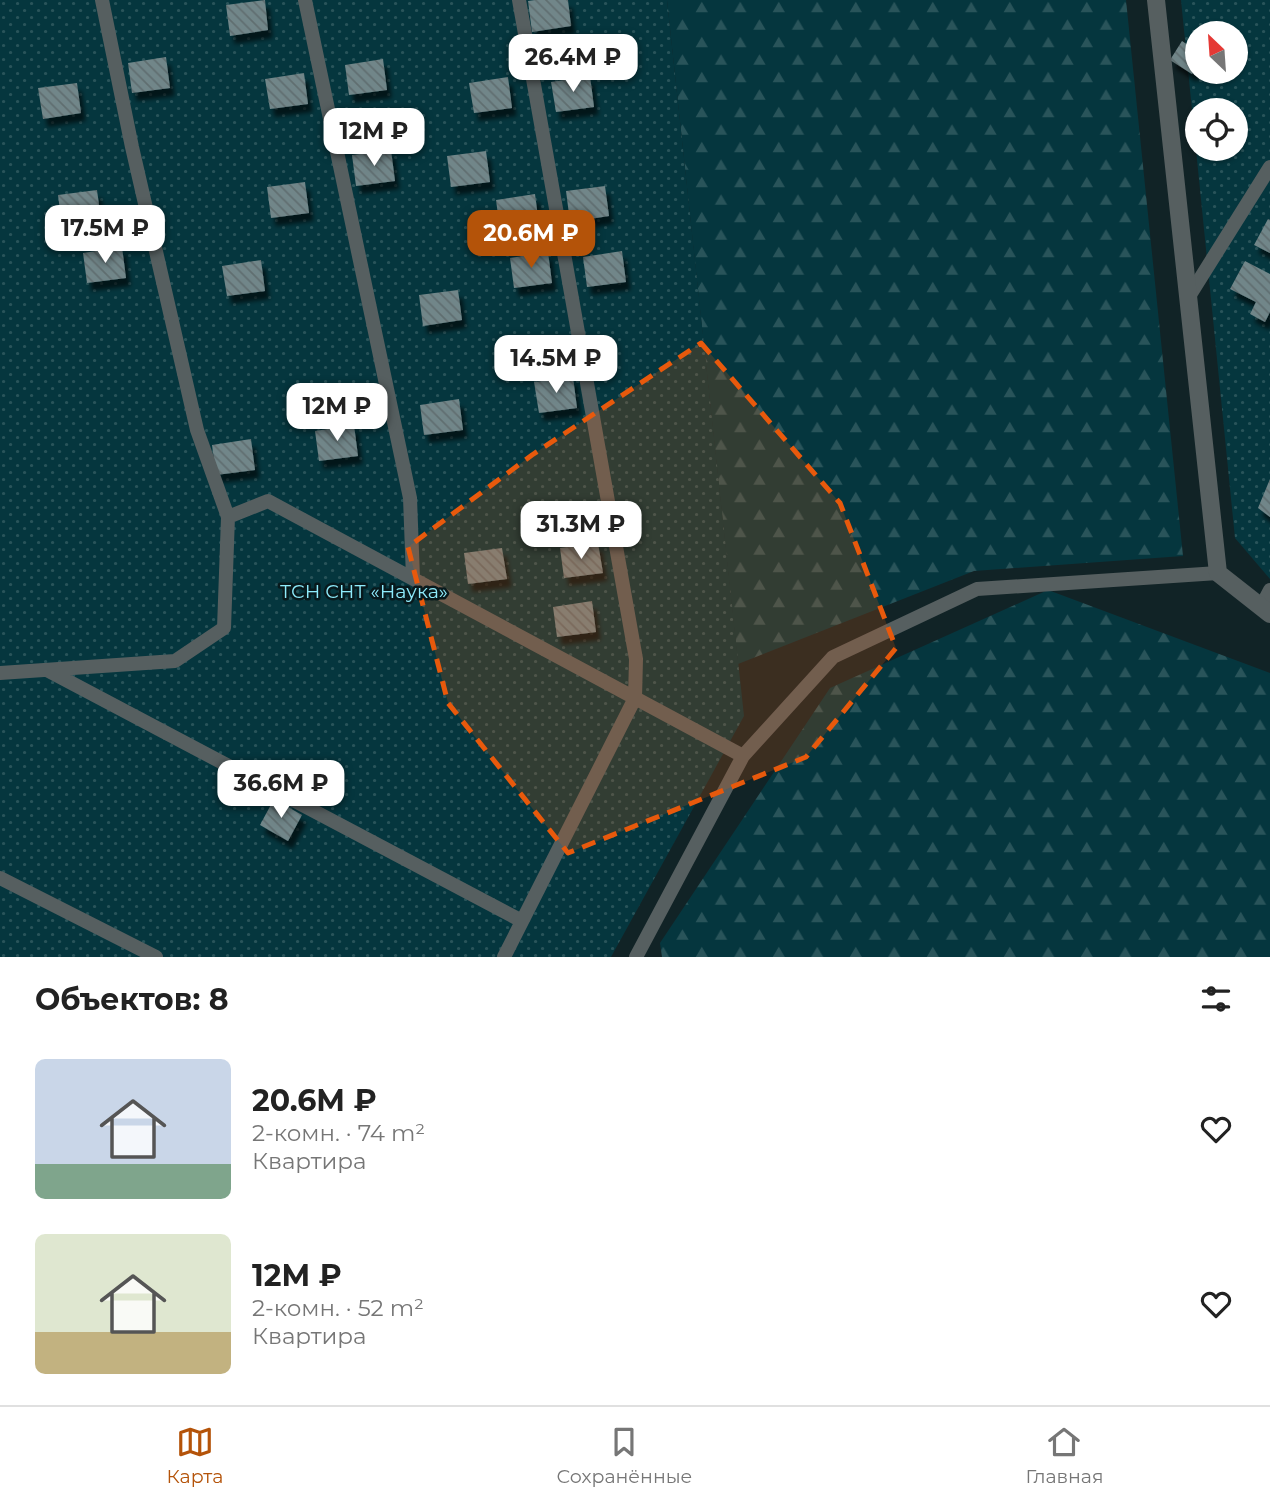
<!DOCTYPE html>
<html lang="ru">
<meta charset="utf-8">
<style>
body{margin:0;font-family:Montserrat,sans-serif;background:#f2f2f2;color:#222;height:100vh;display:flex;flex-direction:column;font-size:26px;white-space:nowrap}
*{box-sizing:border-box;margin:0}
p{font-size:23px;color:#767676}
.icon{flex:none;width:38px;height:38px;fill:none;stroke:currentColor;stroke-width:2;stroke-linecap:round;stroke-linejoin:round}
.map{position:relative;height:957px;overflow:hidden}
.details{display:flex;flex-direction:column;background:#fff;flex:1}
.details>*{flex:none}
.needle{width:46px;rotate:335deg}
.tools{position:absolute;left:1185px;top:21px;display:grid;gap:14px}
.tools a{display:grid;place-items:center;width:63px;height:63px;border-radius:50%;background:#fff;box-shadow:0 2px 5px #0004;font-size:35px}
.price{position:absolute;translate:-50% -60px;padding:0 16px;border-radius:14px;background:#fff;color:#222;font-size:23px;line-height:46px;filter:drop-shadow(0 2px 4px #0008)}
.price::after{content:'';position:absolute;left:50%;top:42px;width:21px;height:16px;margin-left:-10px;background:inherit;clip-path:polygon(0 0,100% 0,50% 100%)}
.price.selected{background:#b45309;color:#fff}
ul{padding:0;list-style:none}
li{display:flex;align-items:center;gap:21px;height:175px;padding:0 35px}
li span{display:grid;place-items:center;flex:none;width:196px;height:140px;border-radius:10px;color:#555}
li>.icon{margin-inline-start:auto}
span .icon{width:84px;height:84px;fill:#fffc;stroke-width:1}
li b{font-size:30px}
h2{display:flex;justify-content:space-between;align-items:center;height:84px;padding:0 35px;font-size:30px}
.dock{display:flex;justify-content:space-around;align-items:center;height:98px;border-top:2px solid #e0e0e0;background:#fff;font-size:19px;color:#767676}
.dock a{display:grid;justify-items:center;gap:4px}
.dock .selected{color:#b45309}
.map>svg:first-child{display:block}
.forest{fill:url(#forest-firs)}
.park{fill:url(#park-dots);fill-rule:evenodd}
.building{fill:url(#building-back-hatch);filter:url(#shadow)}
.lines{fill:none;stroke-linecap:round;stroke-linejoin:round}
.service{stroke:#565f60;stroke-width:14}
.minor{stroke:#565f60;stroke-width:18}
.marked{fill:#e8590c;fill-opacity:0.2;stroke:#e8590c;stroke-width:5;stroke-dasharray:14 9;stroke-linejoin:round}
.labels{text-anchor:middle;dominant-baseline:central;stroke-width:5;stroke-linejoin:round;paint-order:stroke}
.park-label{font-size:19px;fill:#8eebfb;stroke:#08191c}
</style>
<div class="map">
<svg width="1270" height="957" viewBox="0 0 1270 957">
<defs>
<pattern id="forest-firs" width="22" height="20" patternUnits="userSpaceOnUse" patternTransform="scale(1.75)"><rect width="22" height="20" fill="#05363e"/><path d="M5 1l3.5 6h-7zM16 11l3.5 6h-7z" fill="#29545a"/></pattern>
<pattern id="park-dots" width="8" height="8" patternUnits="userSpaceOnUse" patternTransform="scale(1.75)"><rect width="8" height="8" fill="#05363e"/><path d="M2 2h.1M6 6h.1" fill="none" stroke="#29545a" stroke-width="1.8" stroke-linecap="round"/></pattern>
<pattern id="building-back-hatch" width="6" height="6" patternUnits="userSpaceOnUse" patternTransform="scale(1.75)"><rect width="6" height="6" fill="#718689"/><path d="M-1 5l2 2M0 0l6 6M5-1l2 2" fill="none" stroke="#606e70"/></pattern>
<filter id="shadow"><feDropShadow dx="4.5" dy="8" stdDeviation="2" flood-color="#0009"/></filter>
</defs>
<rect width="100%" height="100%" fill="#112326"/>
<!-- forest -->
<path class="forest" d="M667,0H1126L1183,556L974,571L738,664Z
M1048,590L1270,673V957H662L660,943L830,688Z"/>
<!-- park -->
<path class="park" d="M0,0H667L744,716L611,957H0Z
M1181,0H1270V579L1235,538ZM1197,33H1236V72H1197ZM1197,110H1236V149H1197Z"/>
<!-- building -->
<path class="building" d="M265,0L268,30L230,36L226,5Z
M535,0H568L571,26L532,32L528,1Z
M1182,41L1197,51V67L1192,74L1170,60Z
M166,57L170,88L132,93L128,63Z
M383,59L387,90L349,95L345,65Z
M304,73L308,104L270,109L265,79Z
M590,76L594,107L556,112L551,82Z
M508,77L512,108L474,113L469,83Z
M77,83L81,113L43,119L38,88Z
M391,150L395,181L356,186L352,155Z
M486,151L490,182L451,187L447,156Z
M305,182L309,213L271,218L267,187Z
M605,186L609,216L570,222L566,191Z
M97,190L101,220L62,226L58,195Z
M535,194L539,225L500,230L496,200Z
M1268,219L1270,220V253L1254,245Z
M122,247L126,278L87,283L83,253Z
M622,251L626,282L587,287L583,257Z
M548,252L552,283L514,288L510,258Z
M261,260L265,291L227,296L222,266Z
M1245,261L1270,274V312L1265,322L1250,314L1256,302L1230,289Z
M458,290L462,320L423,326L419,295Z
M573,377L577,408L539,413L534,382Z
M459,399L463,430L424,435L420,405Z
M354,425L358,456L319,461L315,431Z
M251,439L255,470L216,475L212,445Z
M1270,479V517L1258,508Z
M598,543L603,573L564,578L560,548Z
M502,548L507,579L468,584L464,553Z
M592,601L596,632L557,637L553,607Z
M274,799L302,815L288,841L260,825Z"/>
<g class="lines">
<!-- service -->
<path class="service" d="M102,0L132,147L197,430L228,517
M305,0L410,498L413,578
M1188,298L1270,167
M1261,607L1270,590
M47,670L522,921
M0,673L175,661L224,628L228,517L268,501L743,756
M0,878L156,957
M504,957L635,698L636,659L519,0
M636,957L743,756L833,657L977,589L1218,573"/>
<!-- minor -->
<path class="minor" d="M1156,0L1218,573L1270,614"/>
</g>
<!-- marked area -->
<path class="marked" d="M701,343L840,503L896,648L806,757L568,853L448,703L408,547L532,455Z"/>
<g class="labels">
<!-- park labels -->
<g class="park-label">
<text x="364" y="591">ТСН СНТ «Наука»</text>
</g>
</g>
</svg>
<div class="tools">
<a><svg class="needle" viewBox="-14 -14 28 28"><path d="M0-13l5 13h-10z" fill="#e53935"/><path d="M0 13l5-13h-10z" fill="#767676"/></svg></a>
<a><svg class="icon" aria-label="locate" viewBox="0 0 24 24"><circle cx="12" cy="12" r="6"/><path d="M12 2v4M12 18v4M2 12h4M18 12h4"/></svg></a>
</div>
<b class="price" style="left:573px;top:94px">26.4M ₽</b>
<b class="price" style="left:374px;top:168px">12M ₽</b>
<b class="price" style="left:105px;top:265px">17.5M ₽</b>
<b class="price selected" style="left:531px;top:270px">20.6M ₽</b>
<b class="price" style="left:556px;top:395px">14.5M ₽</b>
<b class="price" style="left:337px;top:443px">12M ₽</b>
<b class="price" style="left:581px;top:561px">31.3M ₽</b>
<b class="price" style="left:281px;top:820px">36.6M ₽</b>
</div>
<section class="details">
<h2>Объектов: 8<svg class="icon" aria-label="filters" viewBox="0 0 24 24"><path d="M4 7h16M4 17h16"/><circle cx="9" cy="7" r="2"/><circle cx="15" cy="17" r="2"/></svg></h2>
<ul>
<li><span style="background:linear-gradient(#c9d6e8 75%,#7fa58c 0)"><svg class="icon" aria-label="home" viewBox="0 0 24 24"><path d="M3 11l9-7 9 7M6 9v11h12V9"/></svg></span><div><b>20.6M ₽</b><p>2-комн. · 74 m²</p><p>Квартира</p></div><svg class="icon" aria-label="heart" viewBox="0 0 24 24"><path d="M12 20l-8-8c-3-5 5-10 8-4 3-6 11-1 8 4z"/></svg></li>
<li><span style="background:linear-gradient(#dfe7d0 70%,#c2b280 0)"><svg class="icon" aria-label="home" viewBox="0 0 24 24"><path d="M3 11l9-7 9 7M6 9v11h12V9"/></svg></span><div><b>12M ₽</b><p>2-комн. · 52 m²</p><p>Квартира</p></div><svg class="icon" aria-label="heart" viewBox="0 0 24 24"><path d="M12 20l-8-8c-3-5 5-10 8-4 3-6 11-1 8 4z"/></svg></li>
</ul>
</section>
<nav class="dock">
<a class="selected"><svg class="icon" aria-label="map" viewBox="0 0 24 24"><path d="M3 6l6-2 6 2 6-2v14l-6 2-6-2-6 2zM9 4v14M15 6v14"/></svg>Карта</a>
<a><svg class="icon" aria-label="saved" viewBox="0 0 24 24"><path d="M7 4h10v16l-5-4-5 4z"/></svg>Сохранённые</a>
<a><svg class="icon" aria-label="home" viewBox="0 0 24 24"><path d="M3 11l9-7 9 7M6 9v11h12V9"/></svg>Главная</a>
</nav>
